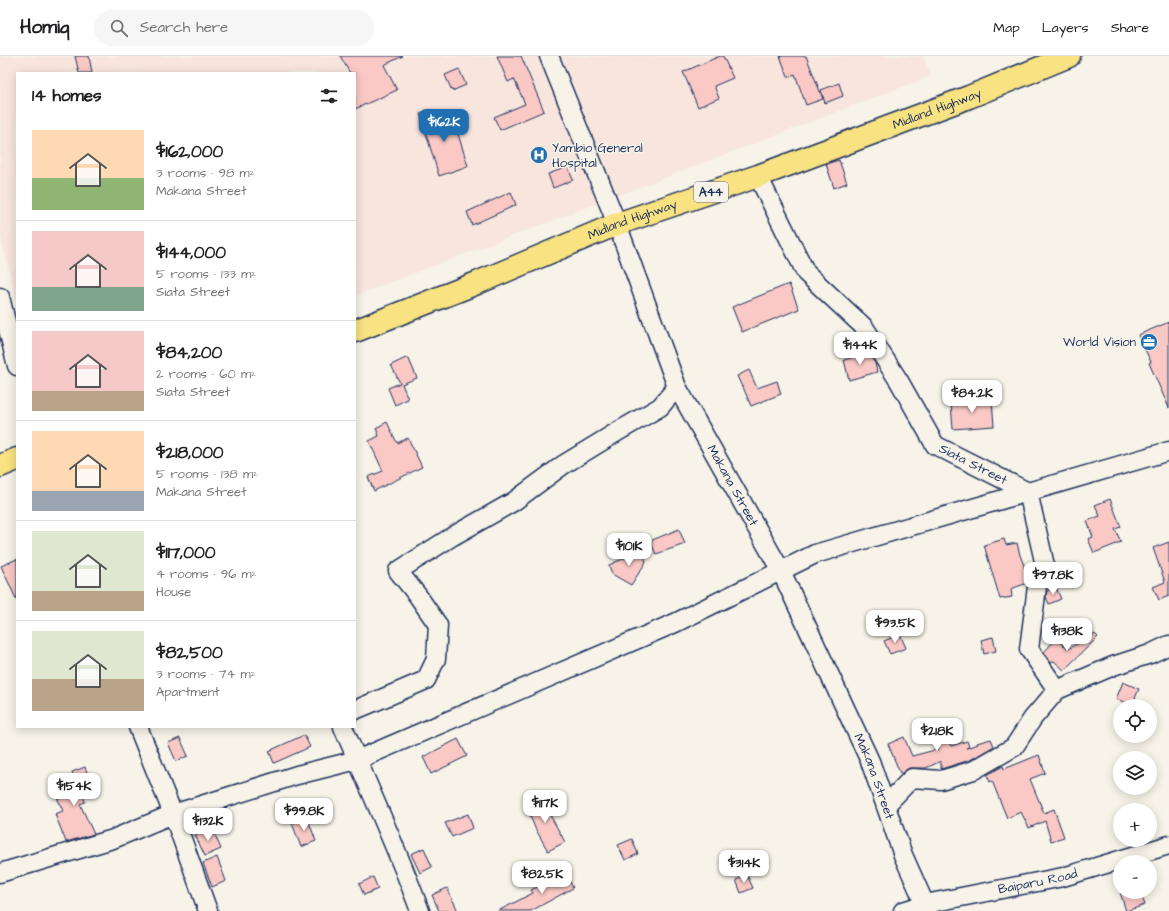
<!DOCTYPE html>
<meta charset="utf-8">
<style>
body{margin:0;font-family:"Architects Daughter",sans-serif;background:#f6f6f6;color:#202124;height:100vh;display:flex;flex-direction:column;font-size:15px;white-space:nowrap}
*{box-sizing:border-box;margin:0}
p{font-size:13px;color:#757577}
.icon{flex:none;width:22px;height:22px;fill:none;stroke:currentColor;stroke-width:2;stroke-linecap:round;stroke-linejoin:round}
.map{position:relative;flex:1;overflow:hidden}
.sheet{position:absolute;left:16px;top:16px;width:340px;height:656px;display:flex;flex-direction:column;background:#fff;border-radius:0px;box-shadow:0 2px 10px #0003}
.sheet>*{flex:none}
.fabs{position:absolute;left:1113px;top:643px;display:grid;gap:8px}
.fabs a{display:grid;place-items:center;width:44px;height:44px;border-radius:50%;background:#fff;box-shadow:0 2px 10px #0003;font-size:20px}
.price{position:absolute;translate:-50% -34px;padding:0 9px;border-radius:8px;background:#fff;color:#222;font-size:13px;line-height:26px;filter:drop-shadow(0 1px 2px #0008)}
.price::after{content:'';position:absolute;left:50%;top:24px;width:12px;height:9px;margin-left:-6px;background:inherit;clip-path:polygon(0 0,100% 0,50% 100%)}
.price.on{background:#1f6fb2;color:#fff}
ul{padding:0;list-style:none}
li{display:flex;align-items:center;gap:12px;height:100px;padding:0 16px}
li+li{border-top:1px solid #e0e0e0}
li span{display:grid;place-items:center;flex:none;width:112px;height:80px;border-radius:0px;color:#555}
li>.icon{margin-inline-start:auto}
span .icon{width:48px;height:48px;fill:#fffc;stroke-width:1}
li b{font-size:17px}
h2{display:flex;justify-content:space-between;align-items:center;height:48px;padding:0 16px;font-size:17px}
header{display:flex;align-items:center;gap:24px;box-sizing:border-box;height:56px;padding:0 20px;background:#fff;border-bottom:1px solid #e0e0e0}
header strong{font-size:19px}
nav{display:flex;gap:22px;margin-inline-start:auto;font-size:14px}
.search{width:280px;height:36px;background:#f6f6f6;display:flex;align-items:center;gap:10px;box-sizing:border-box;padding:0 14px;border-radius:22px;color:#757577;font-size:15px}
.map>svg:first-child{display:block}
.built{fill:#f8e6de}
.building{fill:#fac9c5;stroke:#1b2f5e}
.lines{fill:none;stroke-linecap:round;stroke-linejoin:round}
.minor-casing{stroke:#1b2f5e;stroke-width:21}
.primary-casing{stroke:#1b2f5e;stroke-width:25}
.minor{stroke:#f7f3e8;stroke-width:18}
.primary{stroke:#f8e281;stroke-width:22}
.labels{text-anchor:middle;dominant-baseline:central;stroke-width:3;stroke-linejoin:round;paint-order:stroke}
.shield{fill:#f7f3e8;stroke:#5d6a87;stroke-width:1}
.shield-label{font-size:12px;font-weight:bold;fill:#1b2f5e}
.street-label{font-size:13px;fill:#1b2f5e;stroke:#f7f3e8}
.poi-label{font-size:13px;fill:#1b2f5e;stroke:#f7f3e8;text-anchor:start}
</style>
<header>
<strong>Homiq</strong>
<div class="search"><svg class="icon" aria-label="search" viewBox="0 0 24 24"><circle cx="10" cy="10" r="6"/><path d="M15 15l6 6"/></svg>Search here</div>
<nav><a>Map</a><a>Layers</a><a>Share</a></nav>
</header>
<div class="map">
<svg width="1169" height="855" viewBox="0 0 1169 855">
<rect width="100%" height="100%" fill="#f7f3e8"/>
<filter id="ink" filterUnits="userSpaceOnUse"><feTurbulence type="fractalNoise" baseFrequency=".025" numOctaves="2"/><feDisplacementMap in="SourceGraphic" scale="8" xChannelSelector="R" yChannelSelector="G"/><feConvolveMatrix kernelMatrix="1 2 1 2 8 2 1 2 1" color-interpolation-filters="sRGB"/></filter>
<g filter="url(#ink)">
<!-- built -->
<path class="built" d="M0,0H923L931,20L355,240V17H17V245L0,179Z"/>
<!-- building -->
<path class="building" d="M75,0H89L92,17H79Z
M340,0H403L384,9L397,34L355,53V17H350Z
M497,0H521L544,55L500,74L494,61L525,48L514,23L508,26Z
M720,0H723L733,22L714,30L719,42L698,51L683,16Z
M780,0H806L823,43L806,49L795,18L788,21Z
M459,13L466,29L452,35L445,19Z
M839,27L843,40L825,47L821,34Z
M432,54L435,64L452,59L468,110L439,120L420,58Z
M839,104L847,127L834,132L826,108Z
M568,111L573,124L553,132L548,118Z
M511,136L516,149L472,169L467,156Z
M789,228L799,253L742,276L732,251Z
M1169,266V352L1149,307L1151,306L1138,279Z
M868,297L875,307L877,316L849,324L844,304Z
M408,301L417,322L402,328L408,343L395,349L388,332L400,327L391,309Z
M749,314L757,332L777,325L781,338L751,350L743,331H742L737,320Z
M992,344L994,370L953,373L951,347Z
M387,366L397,387L408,382L422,411L374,435L368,421L383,415L369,385L379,380L376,372Z
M1110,443L1121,471L1115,473L1121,486L1094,497L1088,483L1093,481L1087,465L1100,460L1095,449Z
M679,473L685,488L656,498L650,485Z
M1004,483L1006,489L1017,487L1020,499L1028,520L1027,527L1011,533L1012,541L1000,543L984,489Z
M1169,486V540L1159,544L1153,531L1165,526L1153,492Z
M642,494L646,506L631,529L612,518L609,509Z
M17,503V545L1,510Z
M1056,531L1061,543L1049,548L1046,541L1047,535Z
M900,578L906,592L890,598L884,585Z
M1095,578L1098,581L1064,614L1054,605L1051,607L1044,596L1056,583L1068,593Z
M993,581L996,595L984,598L981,584Z
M1123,626L1139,633L1132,649L1116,643Z
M940,665L951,690L967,685L969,691L966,692L978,688L977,687L991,683L994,690L970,704L941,713V705L926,712H909L902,717H900L888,688L904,681L912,700L939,693L928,670Z
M304,679L310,691L274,707L269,695Z
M180,682L188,700L176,705L168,687Z
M458,683L467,700L431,718L423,701Z
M1039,699L1045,717L1030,723L1044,757L1054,753L1064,781L1051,785L1045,765L1029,772L1021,756L1007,762L992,725L990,726L987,719L1003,710L1004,713Z
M85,711L94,735L83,739L85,746L80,748L94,778L66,786L55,758L63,755L54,734L76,725L72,716Z
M543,742L552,759H550L565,786L548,795L535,772L526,750Z
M468,758L473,772L452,781L445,767Z
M307,761L316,785L301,791L292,767Z
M212,772L221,793L205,800L195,779Z
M632,783L638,798L625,804L618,789Z
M424,792L432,811L420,817L411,798Z
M217,801L226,825L212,831L203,807Z
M566,817L573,832L531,855H498L533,837L531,834Z
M747,819L753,832L741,837L736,824Z
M373,821L378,833L364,839L359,828Z
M447,832L458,855H439L432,839Z
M1120,836H1140L1145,849L1126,855Z"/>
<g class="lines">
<defs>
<g id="minor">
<path id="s1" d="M549,0L617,168L677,331L781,515L870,705L903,799L928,855"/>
<path id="s2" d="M758,120L806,217L864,271L899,325L935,389L1028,436L1044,505L1038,523L1029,593L1057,634"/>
<path d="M0,241L17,310"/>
<path d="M355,654L426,624L436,603L438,569L418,540L398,515L453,480L513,446L563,409L617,376L660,351L677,331"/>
<path d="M138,671L173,758L208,855"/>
<path d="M343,671C369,732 397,792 420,855"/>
<path d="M886,749L912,722L941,724L974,714L1014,691L1033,662L1057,634L1113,610L1150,598L1169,589"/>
<path d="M0,817L113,783L173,758L297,719L357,704L675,567L815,498L1169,395"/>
<path id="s3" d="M903,855L925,848L1063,821L1169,789"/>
</g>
<g id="primary">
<path id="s4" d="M355,275L477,227L617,168L758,120L969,41L1069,0"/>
<path d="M0,410L17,403"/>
</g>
</defs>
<!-- minor casing -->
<use href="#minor" class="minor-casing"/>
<!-- primary casing -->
<use href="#primary" class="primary-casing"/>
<!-- minor -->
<use href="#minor" class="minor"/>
<!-- primary -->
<use href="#primary" class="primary"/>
</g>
</g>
<!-- icons -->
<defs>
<symbol id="hospital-disc" viewBox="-11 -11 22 22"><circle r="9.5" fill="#1f6fb2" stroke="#f7f3e8"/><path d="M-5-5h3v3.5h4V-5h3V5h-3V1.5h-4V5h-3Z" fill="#fff"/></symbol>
<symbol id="office-disc" viewBox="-11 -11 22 22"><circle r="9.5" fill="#1f6fb2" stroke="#f7f3e8"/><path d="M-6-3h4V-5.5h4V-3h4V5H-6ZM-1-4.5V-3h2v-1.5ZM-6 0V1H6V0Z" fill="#fff"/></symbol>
</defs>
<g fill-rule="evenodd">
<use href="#hospital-disc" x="529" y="89" width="20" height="20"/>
<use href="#office-disc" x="1139" y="276" width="20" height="20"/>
</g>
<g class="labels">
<!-- shield labels -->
<rect class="shield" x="694" y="126" width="34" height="20" rx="3"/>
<g class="shield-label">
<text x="711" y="136">A44</text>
</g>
<!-- street labels -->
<g class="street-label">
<text stroke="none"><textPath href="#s4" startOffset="623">Midland Highway</textPath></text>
<text stroke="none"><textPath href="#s4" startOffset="299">Midland Highway</textPath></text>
<text stroke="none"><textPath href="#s2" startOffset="368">Siata Street</textPath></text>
<text stroke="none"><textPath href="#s1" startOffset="468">Makana Street</textPath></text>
<text stroke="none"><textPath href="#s1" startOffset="792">Makana Street</textPath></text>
<text stroke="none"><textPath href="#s3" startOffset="138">Baiparu Road</textPath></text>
</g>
<!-- poi labels -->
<g class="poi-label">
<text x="552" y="92">Yambio General<tspan x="552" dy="15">Hospital</tspan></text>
<text x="1136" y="286" text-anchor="end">World Vision</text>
</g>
</g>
</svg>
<div class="fabs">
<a><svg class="icon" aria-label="locate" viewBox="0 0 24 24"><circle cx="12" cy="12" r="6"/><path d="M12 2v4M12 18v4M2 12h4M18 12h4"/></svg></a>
<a><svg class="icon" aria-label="layers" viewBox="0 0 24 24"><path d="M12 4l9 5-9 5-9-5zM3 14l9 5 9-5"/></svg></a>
<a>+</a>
<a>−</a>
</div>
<b class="price on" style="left:444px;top:87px">$162K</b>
<b class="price" style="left:860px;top:310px">$144K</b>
<b class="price" style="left:972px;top:358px">$84.2K</b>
<b class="price" style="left:629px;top:511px">$101K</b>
<b class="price" style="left:1053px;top:540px">$97.8K</b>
<b class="price" style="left:895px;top:588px">$93.5K</b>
<b class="price" style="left:1067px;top:596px">$138K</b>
<b class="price" style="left:937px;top:696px">$218K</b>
<b class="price" style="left:74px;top:751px">$154K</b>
<b class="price" style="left:545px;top:768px">$117K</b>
<b class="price" style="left:304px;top:776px">$99.8K</b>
<b class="price" style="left:208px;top:786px">$132K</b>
<b class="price" style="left:744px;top:828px">$314K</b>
<b class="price" style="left:542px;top:839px">$82.5K</b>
<section class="sheet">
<h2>14 homes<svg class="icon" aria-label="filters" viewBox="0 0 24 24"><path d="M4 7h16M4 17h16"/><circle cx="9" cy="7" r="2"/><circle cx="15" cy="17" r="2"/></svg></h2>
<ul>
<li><span style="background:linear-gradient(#ffd9b3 60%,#8fb573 0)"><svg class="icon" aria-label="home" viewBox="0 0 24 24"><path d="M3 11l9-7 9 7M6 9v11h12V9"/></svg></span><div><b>$162,000</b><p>3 rooms · 98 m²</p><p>Makana Street</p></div></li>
<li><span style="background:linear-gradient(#f6c9c9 70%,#7fa58c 0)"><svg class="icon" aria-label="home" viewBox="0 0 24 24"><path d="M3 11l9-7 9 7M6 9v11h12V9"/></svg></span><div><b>$144,000</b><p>5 rooms · 133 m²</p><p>Siata Street</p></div></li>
<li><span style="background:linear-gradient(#f6c9c9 75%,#b9a48a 0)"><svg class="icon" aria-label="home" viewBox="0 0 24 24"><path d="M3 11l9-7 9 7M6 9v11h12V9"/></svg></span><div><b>$84,200</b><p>2 rooms · 60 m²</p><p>Siata Street</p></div></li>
<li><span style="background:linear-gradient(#ffd9b3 75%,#9aa5b1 0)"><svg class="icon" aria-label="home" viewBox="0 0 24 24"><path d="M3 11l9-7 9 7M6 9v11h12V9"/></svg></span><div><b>$218,000</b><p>5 rooms · 138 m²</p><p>Makana Street</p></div></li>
<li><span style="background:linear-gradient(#dfe7d0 75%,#b9a48a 0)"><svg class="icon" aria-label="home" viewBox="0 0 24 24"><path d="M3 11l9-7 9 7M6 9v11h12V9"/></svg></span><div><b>$117,000</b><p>4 rooms · 96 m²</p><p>House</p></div></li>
<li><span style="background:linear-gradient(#dfe7d0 60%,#b9a48a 0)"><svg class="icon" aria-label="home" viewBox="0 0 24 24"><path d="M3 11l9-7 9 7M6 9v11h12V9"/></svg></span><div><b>$82,500</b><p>3 rooms · 74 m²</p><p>Apartment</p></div></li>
</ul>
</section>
</div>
